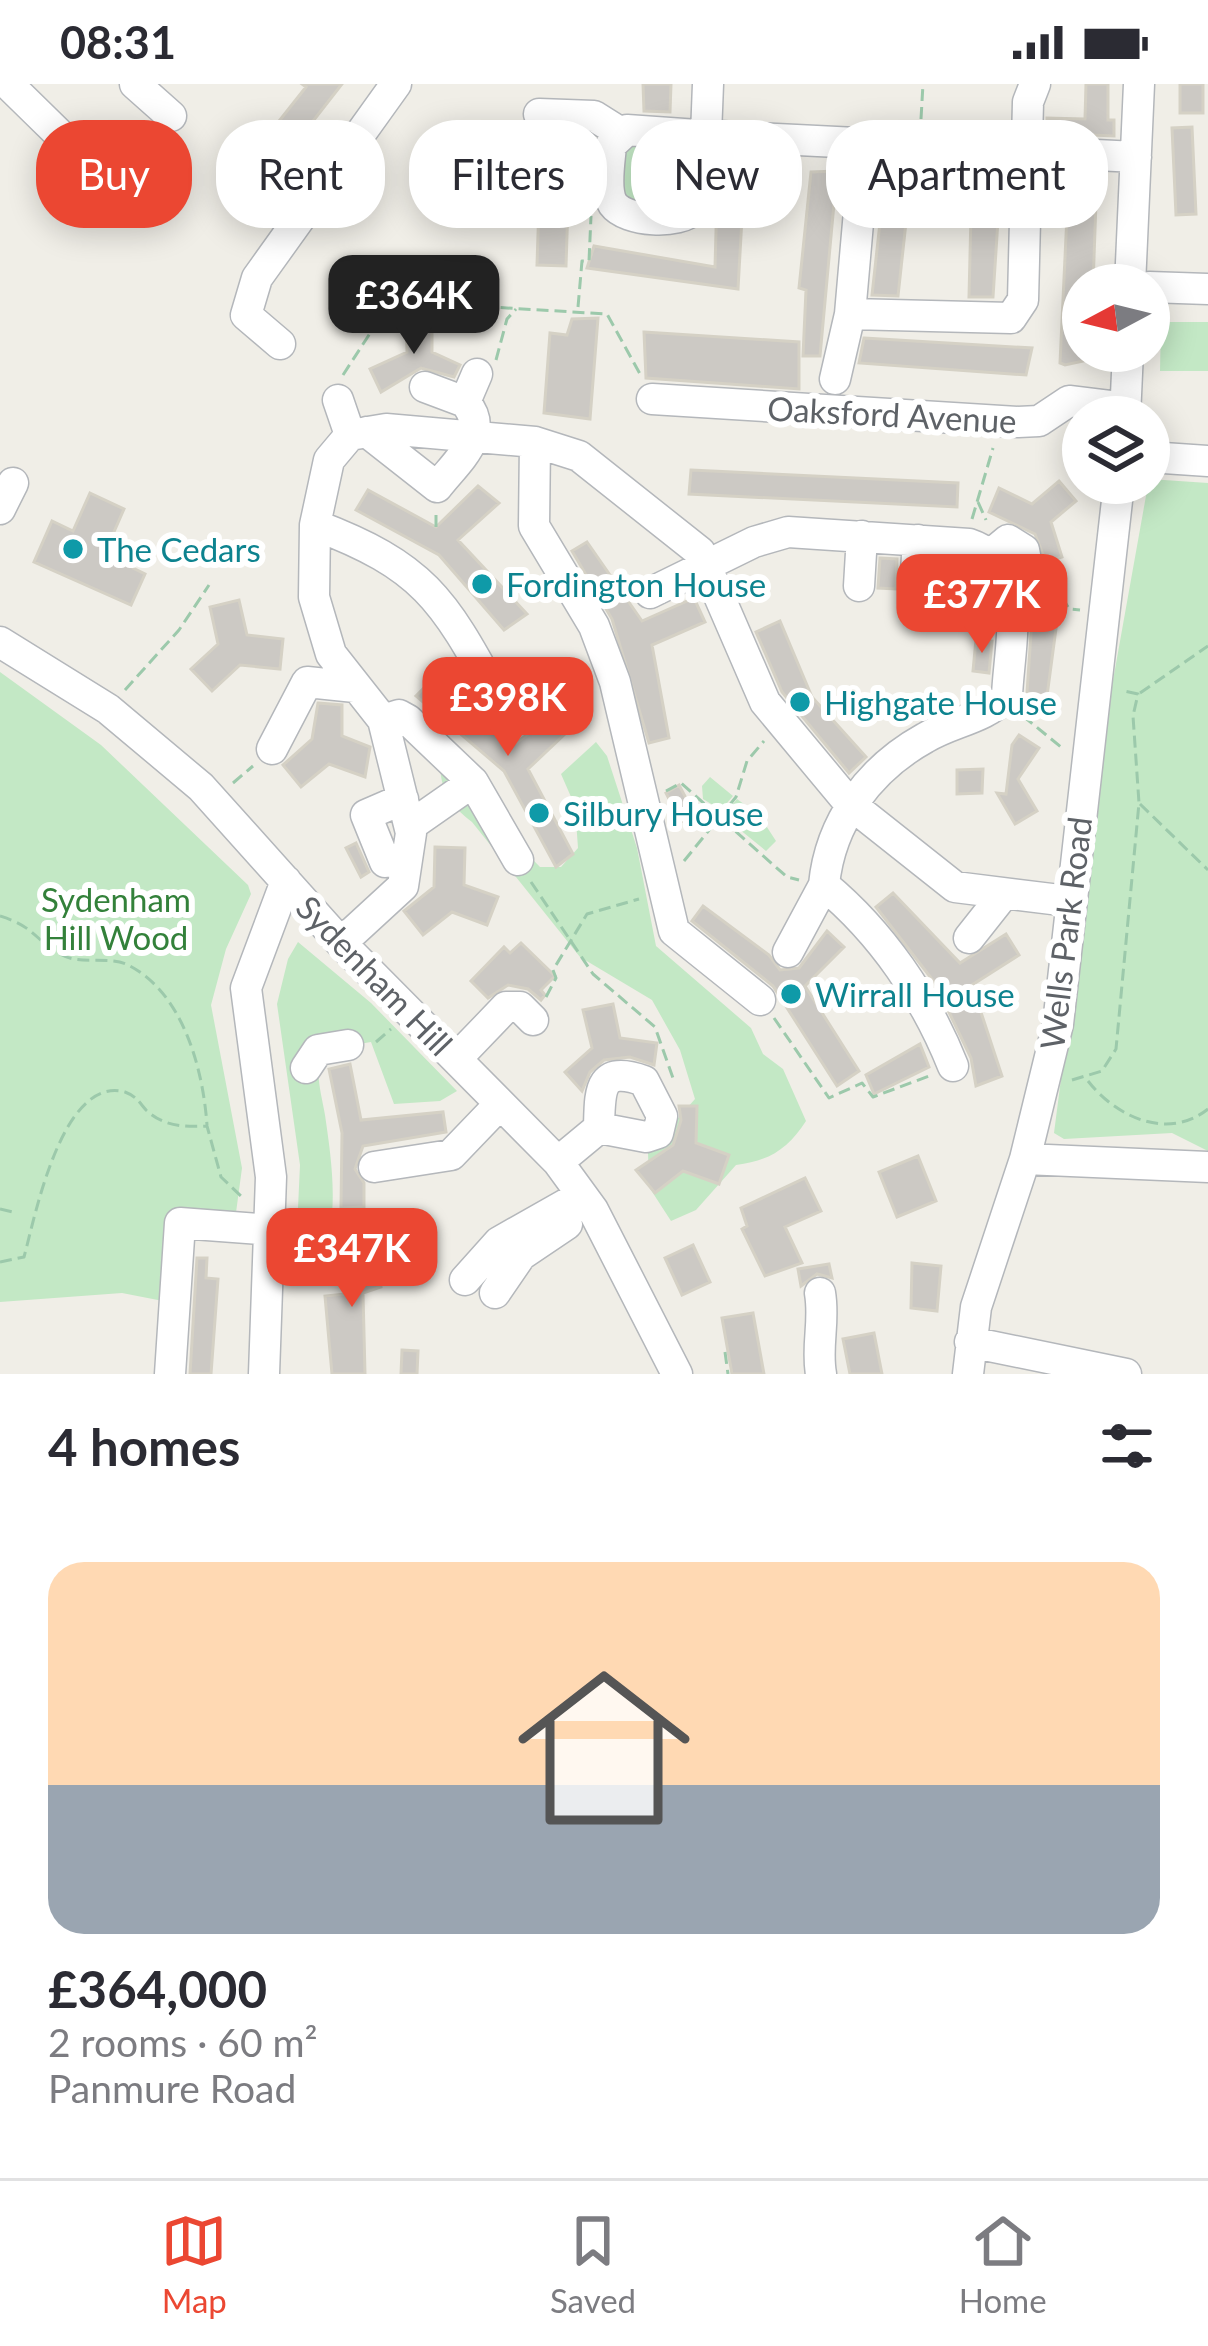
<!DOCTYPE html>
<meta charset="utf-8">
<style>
body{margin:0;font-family:Lato,sans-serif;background:#f2f2f3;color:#2b2b33;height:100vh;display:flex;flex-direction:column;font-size:45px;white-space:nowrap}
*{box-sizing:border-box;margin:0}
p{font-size:39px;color:#7c7c81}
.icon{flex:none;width:66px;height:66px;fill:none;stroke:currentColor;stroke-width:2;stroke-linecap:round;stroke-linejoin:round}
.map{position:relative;height:1290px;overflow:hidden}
.sheet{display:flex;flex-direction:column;background:#fff;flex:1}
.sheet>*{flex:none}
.guide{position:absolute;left:36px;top:36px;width:1137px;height:108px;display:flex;gap:24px}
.needle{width:78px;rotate:263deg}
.fabs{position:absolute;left:1062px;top:180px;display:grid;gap:24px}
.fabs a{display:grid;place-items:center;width:108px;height:108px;border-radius:50%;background:#fff;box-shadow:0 6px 30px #0003;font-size:60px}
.price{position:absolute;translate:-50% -102px;padding:0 27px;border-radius:24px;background:#eb4732;color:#fff;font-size:39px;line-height:78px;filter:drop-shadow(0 3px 6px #0008)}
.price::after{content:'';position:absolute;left:50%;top:72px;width:36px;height:27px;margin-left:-18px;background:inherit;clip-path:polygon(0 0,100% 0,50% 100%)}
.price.on{background:#222;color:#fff}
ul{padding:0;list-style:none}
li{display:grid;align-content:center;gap:24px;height:636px;padding:0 48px}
li span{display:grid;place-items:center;height:372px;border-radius:36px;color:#555}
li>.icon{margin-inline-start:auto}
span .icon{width:216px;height:216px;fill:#fffc;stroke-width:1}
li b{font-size:51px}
h2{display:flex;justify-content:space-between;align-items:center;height:144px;padding:0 48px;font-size:51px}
.tag{padding:0 42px;border-radius:48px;background:#fff;box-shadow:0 6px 30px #0003;font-size:42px;line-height:108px}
.tag.on{background:#eb4732;color:#fff}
.status{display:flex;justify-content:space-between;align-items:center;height:84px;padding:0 60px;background:#fff;direction:ltr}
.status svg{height:33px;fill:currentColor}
.dock{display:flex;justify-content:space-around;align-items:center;height:168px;border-top:3px solid #e1e1e2;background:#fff;font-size:33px;color:#7c7c81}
.dock a{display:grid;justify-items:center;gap:6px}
.dock .on{color:#eb4732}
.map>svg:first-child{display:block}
.green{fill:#c3e8c5}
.building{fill:#ccc9c4;stroke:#d5d1c5;stroke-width:3}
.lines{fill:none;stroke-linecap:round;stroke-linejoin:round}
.minor-casing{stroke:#b4b7bb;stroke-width:33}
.path{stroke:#9cc9ab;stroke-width:3;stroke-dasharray:12 6;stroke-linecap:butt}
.minor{stroke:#fff;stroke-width:30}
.culture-dot{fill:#0f9aa8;stroke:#fff;stroke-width:4.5}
.labels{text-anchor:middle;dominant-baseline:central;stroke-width:12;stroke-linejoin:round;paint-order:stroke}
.street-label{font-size:33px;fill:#5e6267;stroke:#fff}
.culture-label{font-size:33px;fill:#0d838f;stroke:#fff;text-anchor:start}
.park-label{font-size:33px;fill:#33813a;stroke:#fff}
</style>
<div class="status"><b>08:31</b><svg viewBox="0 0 49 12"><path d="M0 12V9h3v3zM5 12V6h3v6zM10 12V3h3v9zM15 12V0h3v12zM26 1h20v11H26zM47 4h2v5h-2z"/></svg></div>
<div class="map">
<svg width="1208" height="1290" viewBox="0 0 1208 1290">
<rect width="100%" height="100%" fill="#f0eee7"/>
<!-- green -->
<path class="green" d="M628,59H672L687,67L678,124L621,113L619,70Z
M1161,238H1208V287H1160Z
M1149,395L1208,399V1067L1172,1049L1064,1055L1054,1049L1112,602Z
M0,588L101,661L248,801L251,810L226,865L211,921L242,1084L235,1136L168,1129L163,1217L122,1209L0,1218Z
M596,658L607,672L637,764L656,862L751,944L763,970L783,985L806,1037C788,1065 769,1077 736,1081L696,1126L671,1137L649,1103L648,1068L695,1015L680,966L652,916L580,873L472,738C451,722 441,708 440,681L540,783H561L578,764L575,722L561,690Z
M710,693L733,712L721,726L703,715L702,702Z
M737,715L759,731L776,757L766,767L723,732Z
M298,858L371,919L457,1007L440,1017L394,1020L371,958L323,966C314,989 321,1007 325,1031C332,1079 341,1139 318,1183L300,1185L296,1167L300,1081L277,920L288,875Z"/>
<!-- building -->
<path class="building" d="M302,0H342L274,87L253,70L306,3Z
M643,0H671L670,28L644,27Z
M1086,0H1108V36H1114V52L1047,49V34L1085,35Z
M1180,0H1203V29H1180Z
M1192,43L1196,130L1176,131L1172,44Z
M541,59L570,60L566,182L537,181Z
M718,77L745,80L738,205L587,184L594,162L715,183Z
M912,83L898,212L872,211L886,84Z
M837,87L820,272H803L806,206L799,204L811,88Z
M1069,89L1097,91L1093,201H1083V277L1065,281L1060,279Z
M972,90H1001L993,213H969Z
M598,234L590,335L544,329L550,249L567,251L572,235Z
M406,235H432V268L460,281L454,293L421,284L381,308L370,285L407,268Z
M644,248L799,258V305L646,294Z
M864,254L1032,264L1026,291L859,279Z
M691,386L958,399L957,423L689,410Z
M1059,397L1076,417L1051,438L1062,473L1046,478L1035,450L989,428L999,404L1032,420Z
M478,402L499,419L458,456L527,530L504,546L439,471L356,426L368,406L436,443Z
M90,409L124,425L110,457L131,468L133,484L145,490L131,521L34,478L52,437L73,447Z
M587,458L642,537L694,514L705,538L652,561L669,654L649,659L612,535L572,467Z
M880,474L897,475L896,505L878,504Z
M239,516L247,551L283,555L280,585L240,581L212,607L191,585L218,560L210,523Z
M1032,534L1057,537L1047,612L1027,609Z
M780,537L812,613L866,673L849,689L782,608L756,548Z
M976,555L992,557L989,589L973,587Z
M432,596L516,659L555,630L567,648L528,685L573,770L556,783L504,687L416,612Z
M318,619L342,621V652L370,663L365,693L329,680L301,703L283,681L312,655Z
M1019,651L1039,664L1018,695L1037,727L1015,740L997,709L1006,710L1012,661Z
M983,685L982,709L957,710V686Z
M679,701L695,731L681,738L666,709Z
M356,759L369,788L361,793L346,764Z
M435,763L465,764L464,801L498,813L487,841L452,828L423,851L404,827L434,803Z
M893,809L960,879L1006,850L1019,871L972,901L1002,992L976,1002L971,974L935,899L876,823Z
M703,822L769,871L780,886L799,884L827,847L844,863L805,902L859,987L837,1002L773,902L692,837Z
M521,859L555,892L541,906L545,911L541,916L528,905L508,901L488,914L471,897L504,863L510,869Z
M613,920L620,954L657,959L654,981L630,973L604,976L590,988L582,1007L565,988L592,964L583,926Z
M920,960L929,983L874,1010L866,991Z
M350,980L361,1036L443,1028L446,1048L363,1062L355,1085L364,1099V1123L341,1124L342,1049L329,985Z
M679,1022H697L696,1059L729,1071L719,1100L683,1087L655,1109L636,1086L673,1061L681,1036Z
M918,1072L936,1117L897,1133L879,1088Z
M805,1094L821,1127L785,1143L802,1179L765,1192L742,1145L747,1142L741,1124Z
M377,1160L381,1203L363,1209L365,1290H332L325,1212L345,1210L344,1165Z
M693,1161L710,1198L682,1211L665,1174Z
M197,1174H207L206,1194L218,1195L211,1290H190Z
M912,1179L941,1182L937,1227L911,1224Z
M829,1180L832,1194L817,1190L801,1202L798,1185Z
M753,1229L764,1290H732L722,1234Z
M874,1249L882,1290H850L843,1255Z
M402,1266L418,1267L417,1290H401Z"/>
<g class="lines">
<defs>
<path id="minor" d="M8,0L104,94
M135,0L171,32
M539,30L594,32L621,49
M627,46L698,51L694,125C680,141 626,138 613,120C604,106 610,77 611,61Z
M698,51L1136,73
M706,51L708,0
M865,59L850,230L1011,234L1023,216L1028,18L1035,0
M1130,201L1139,0
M1149,203L1208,205
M280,260L246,231L257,194L396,0
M835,295L850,230
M652,315L1018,338L1039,337L1069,317L1126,324
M338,316L350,351
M465,318L477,290
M1125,333L1128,267
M367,348L437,403C457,377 492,350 465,318L425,303
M535,358L534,442L594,542L615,598L674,847L760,916
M1149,373L1208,377
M0,425L13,399
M315,441C423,482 443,514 496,612
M990,471L1008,456L1024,466L1029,492L1011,504
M859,502L862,452
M915,504L918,456
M650,509L754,458L788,448L969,460C1031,481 1009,561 1007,612C982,636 953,637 925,654C869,685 830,738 824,801C882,849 926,914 953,982
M0,558L108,625L201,703L341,859L558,1078L593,1126L677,1290
M383,636L399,631L408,636L473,698L410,742
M272,665L307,598L355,603
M473,698L518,776
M385,778L366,731L403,715
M969,854L1003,811
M341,859L403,802L411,749L383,636L331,570L314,513L315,441L329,376L350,351L386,345L535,358L579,372L700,468L765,618L849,719L955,803L1068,817
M788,868L824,801
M456,975L506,923H520L533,936
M306,984L318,966L348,961
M1025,1075L1208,1083
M558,1078L599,1044C600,1007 598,980 644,997L662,1032L658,1049L646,1053L599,1044
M374,1083L451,1071L500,1020
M465,1196L499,1158L582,1111
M495,1209L521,1171L567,1140
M820,1209C825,1238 816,1262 821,1290
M970,1258L1126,1290
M170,1290L180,1139L273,1146
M264,1290L271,1093L246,904L286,797
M968,1290L976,1223L1025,1075L1058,940L1119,399"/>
</defs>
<!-- minor casing -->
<use href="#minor" class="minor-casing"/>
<!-- path -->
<path class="path" d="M921,35L923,0
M578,223L582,177H589L591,132
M496,276L507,235L516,225
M343,291L391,217L607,230L640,290
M978,418L986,436
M972,435L993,364
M436,443V429
M1053,497L1069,525L1080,526
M1035,521L1067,525
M125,606L179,546L209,501
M1140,609L1208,562
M1023,632L1061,663
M233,699L253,682
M666,707L681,699L787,793L799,796
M1140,720L1208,786
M684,777L736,713L747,677L764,657
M531,798L593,890L655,943L673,994
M0,832C36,843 35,857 62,871C80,881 107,872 126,880C183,907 203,985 207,1041
M546,913L556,894L553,886L587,830L639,815
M774,934L829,1014L862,999L873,1013L929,992
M376,958L391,945
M1072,996L1102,987L1116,965L1139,719L1133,632L1138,610L1124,607
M1088,997C1116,1033 1168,1057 1208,1025
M0,1125L13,1128
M0,1178L24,1173C35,1133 62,991 125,1008C136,1012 139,1018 146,1026C164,1043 185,1043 207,1042L221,1093L242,1113
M725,1268L728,1290"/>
<!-- minor -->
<use href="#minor" class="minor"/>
</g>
<!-- markers -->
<g class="culture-dot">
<circle cx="73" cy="465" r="12"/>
<circle cx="482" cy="500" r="12"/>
<circle cx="800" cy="618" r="12"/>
<circle cx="539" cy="729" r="12"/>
<circle cx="791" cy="910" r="12"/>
</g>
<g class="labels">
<!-- street labels -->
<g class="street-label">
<text transform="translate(892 330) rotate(3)">Oaksford Avenue</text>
<text transform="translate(1065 849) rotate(-83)">Wells Park Road</text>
<text transform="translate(375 891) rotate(46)">Sydenham Hill</text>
</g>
<!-- culture labels -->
<g class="culture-label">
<text x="97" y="465">The Cedars</text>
<text x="506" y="500">Fordington House</text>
<text x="824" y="618">Highgate House</text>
<text x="563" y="729">Silbury House</text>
<text x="815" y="910">Wirrall House</text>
</g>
<!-- park labels -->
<g class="park-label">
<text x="116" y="815">Sydenham<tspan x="116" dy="38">Hill Wood</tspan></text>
</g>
</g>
</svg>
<div class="fabs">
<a><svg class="needle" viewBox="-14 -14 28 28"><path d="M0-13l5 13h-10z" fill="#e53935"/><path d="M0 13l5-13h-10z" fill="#7c7c81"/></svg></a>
<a><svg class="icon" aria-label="layers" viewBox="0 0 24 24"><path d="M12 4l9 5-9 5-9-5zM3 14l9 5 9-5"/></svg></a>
</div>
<b class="price on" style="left:414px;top:273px">£364K</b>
<b class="price" style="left:982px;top:572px">£377K</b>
<b class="price" style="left:508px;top:675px">£398K</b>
<b class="price" style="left:352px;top:1226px">£347K</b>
<div class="guide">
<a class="tag on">Buy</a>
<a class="tag">Rent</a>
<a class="tag">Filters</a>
<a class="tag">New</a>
<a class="tag">Apartment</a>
</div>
</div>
<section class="sheet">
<h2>4 homes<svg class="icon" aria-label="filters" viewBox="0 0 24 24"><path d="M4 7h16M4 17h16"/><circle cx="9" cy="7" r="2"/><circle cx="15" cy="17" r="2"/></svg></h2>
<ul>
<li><span style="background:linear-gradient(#ffd9b3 60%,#9aa5b1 0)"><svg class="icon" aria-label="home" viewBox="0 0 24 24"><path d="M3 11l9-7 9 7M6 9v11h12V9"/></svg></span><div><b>£364,000</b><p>2 rooms · 60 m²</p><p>Panmure Road</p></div></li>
</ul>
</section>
<nav class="dock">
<a class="on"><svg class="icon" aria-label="map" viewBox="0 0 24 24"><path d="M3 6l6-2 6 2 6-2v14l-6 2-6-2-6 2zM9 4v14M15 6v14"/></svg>Map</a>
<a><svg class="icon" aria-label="saved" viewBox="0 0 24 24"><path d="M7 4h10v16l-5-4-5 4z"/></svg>Saved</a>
<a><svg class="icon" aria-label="home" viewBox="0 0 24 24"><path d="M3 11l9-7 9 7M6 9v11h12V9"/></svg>Home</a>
</nav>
